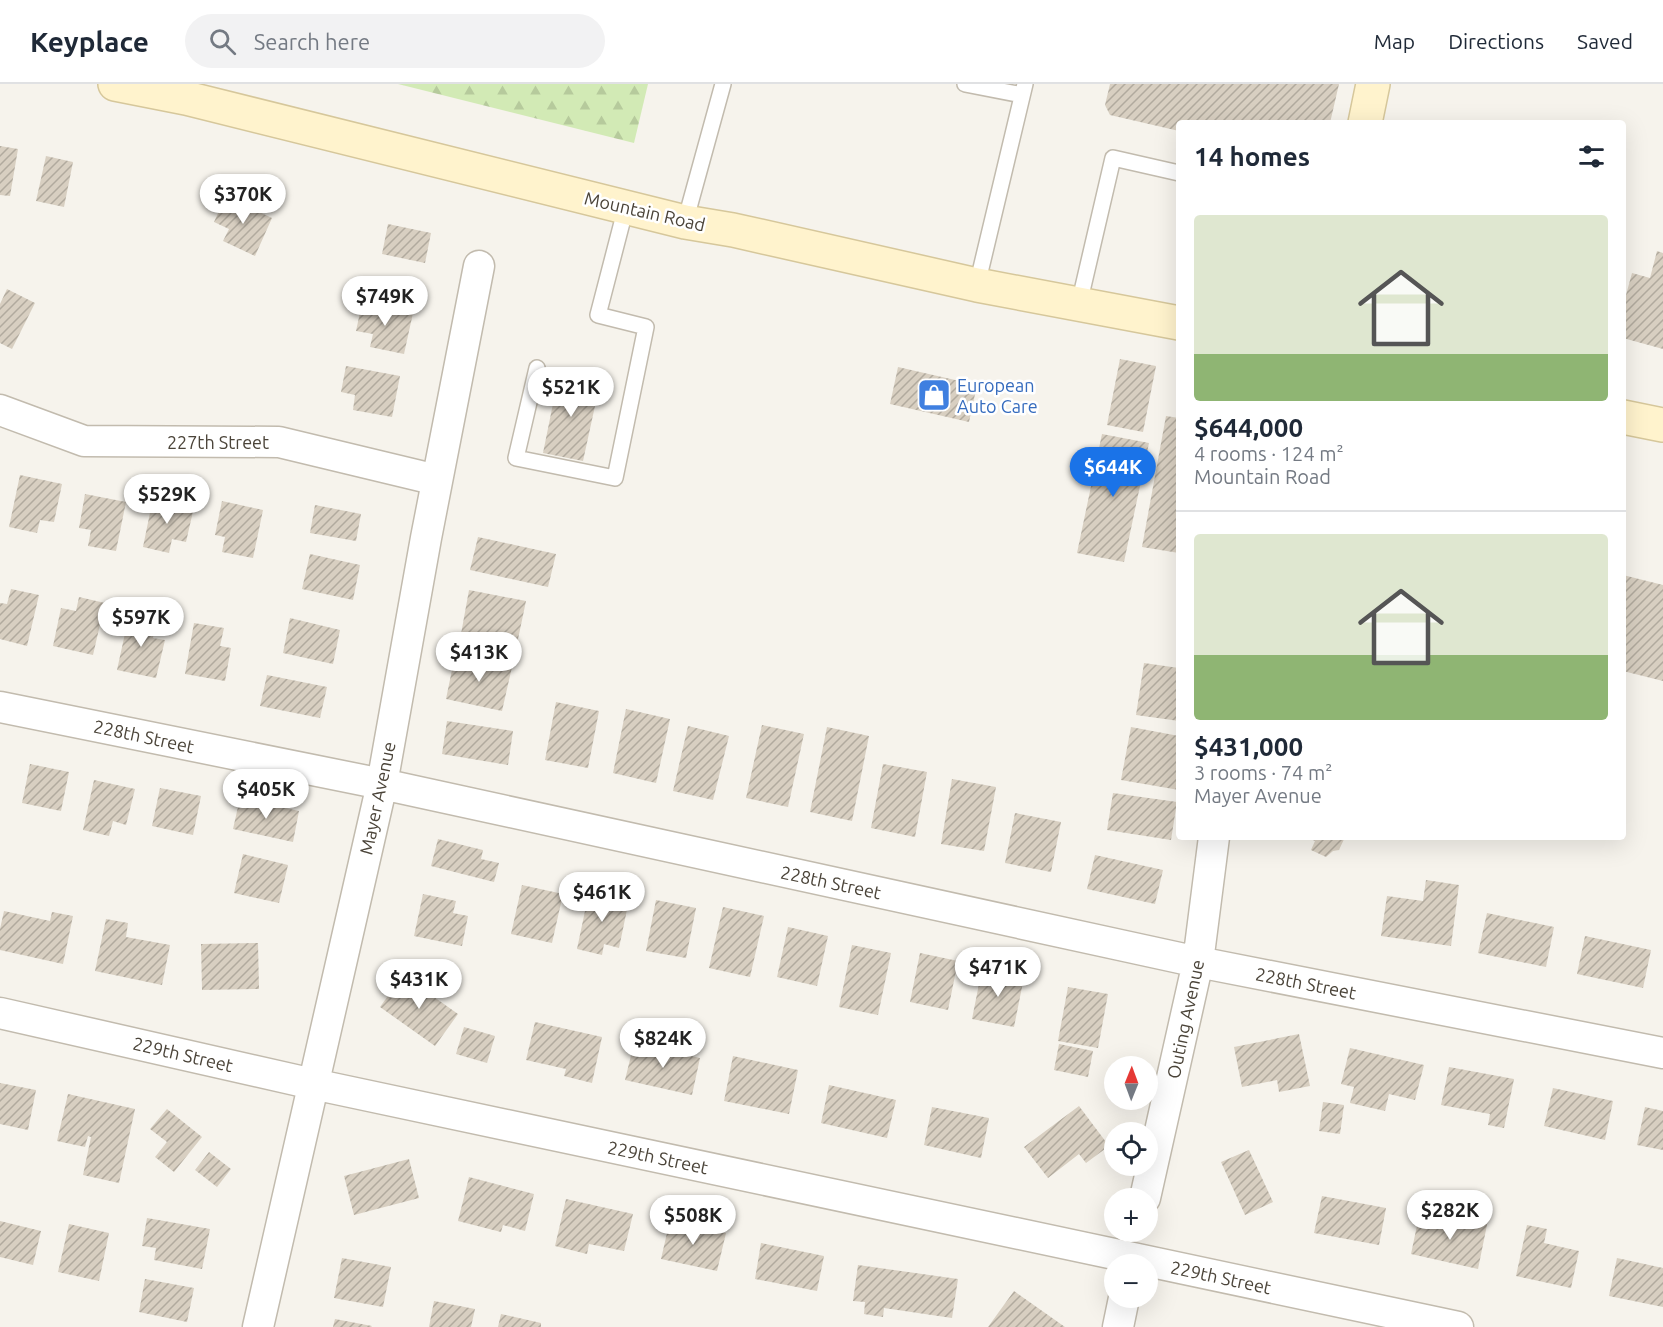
<!DOCTYPE html>
<meta charset="utf-8">
<style>
body{margin:0;font-family:Ubuntu,sans-serif;background:#f2f2f3;color:#1f2937;height:100vh;display:flex;flex-direction:column;font-size:22px;white-space:nowrap}
*{box-sizing:border-box;margin:0}
p{font-size:20px;color:#747a83}
.icon{flex:none;width:33px;height:33px;fill:none;stroke:currentColor;stroke-width:2;stroke-linecap:round;stroke-linejoin:round}
.map{position:relative;flex:1;overflow:hidden}
.panel{position:absolute;left:1176px;top:36px;width:450px;height:720px;display:flex;flex-direction:column;background:#fff;border-radius:6px;box-shadow:0 6px 24px #0002}
.panel>*{flex:none}
.needle{width:39px;rotate:1deg}
.buttons{position:absolute;left:1104px;top:972px;display:grid;gap:12px}
.buttons a{display:grid;place-items:center;width:54px;height:54px;border-radius:50%;background:#fff;box-shadow:0 6px 24px #0002;font-size:30px}
.price{position:absolute;translate:-50% -51px;padding:0 14px;border-radius:21px;background:#fff;color:#222;font-size:20px;line-height:39px;filter:drop-shadow(0 2px 3px #0008)}
.price::after{content:'';position:absolute;left:50%;top:36px;width:18px;height:14px;margin-left:-9px;background:inherit;clip-path:polygon(0 0,100% 0,50% 100%)}
.price.on{background:#1a73e8;color:#fff}
ul{padding:0;list-style:none}
li{display:grid;align-content:center;gap:12px;height:318px;padding:0 18px}
li+li{border-top:2px solid #e0e1e3}
li span{display:grid;place-items:center;height:186px;border-radius:6px;color:#555}
li>.icon{margin-inline-start:auto}
span .icon{width:108px;height:108px;fill:#fffc;stroke-width:1}
li b{font-size:26px}
h2{display:flex;justify-content:space-between;align-items:center;height:72px;padding:0 18px;font-size:26px}
header{display:flex;align-items:center;gap:36px;box-sizing:border-box;height:84px;padding:0 30px;background:#fff;border-bottom:2px solid #e0e1e3}
header strong{font-size:28px}
nav{display:flex;gap:33px;margin-inline-start:auto;font-size:21px}
.search{width:420px;height:54px;background:#f2f2f3;display:flex;align-items:center;gap:15px;box-sizing:border-box;padding:0 21px;border-radius:33px;color:#747a83;font-size:22px}
.map>svg:first-child{display:block}
.forest{fill:url(#forest-firs)}
.building{fill:url(#building-hatch)}
.lines{fill:none;stroke-linecap:round;stroke-linejoin:round}
.lane-casing{stroke:#c2bbae;stroke-width:18}
.street-casing{stroke:#c2bbae;stroke-width:33}
.secondary-casing{stroke:#d6c79b;stroke-width:36}
.lane{stroke:#fff;stroke-width:15}
.street{stroke:#fff;stroke-width:30}
.secondary{stroke:#fff3cd;stroke-width:33}
.labels{text-anchor:middle;dominant-baseline:central;stroke-width:5;stroke-linejoin:round;paint-order:stroke}
.street-label{font-size:18px;fill:#4b4439;stroke:#fff}
.shop-label{font-size:18px;fill:#366cbe;stroke:#fff;text-anchor:start}
</style>
<header>
<strong>Keyplace</strong>
<div class="search"><svg class="icon" aria-label="search" viewBox="0 0 24 24"><circle cx="10" cy="10" r="6"/><path d="M15 15l6 6"/></svg>Search here</div>
<nav><a>Map</a><a>Directions</a><a>Saved</a></nav>
</header>
<div class="map">
<svg width="1663" height="1243" viewBox="0 0 1663 1243">
<defs>
<pattern id="forest-firs" width="22" height="20" patternUnits="userSpaceOnUse" patternTransform="scale(1.5)"><rect width="22" height="20" fill="#d2eab5"/><path d="M5 1l3.5 6h-7zM16 11l3.5 6h-7z" fill="#b6ca9c"/></pattern>
<pattern id="building-hatch" width="6" height="6" patternUnits="userSpaceOnUse" patternTransform="scale(1.5)"><rect width="6" height="6" fill="#d8cfc1"/><path d="M-1 1l2-2M0 6l6-6M5 7l2-2" fill="none" stroke="#b1aa9e"/></pattern>
</defs>
<rect width="100%" height="100%" fill="#f6f3ec"/>
<!-- forest -->
<path class="forest" d="M398,0H648L634,59Z"/>
<!-- building -->
<path class="building" d="M1110,0H1339L1330,39H1179V47L1110,31L1105,21Z
M0,62L18,65L10,112L0,111Z
M46,72L73,78L64,123L36,117Z
M226,112L272,134L255,172L223,157L229,145L214,138Z
M388,140L431,149L425,179L382,170Z
M1657,167L1663,169V265L1623,254V222L1632,189L1650,194Z
M7,205L35,219L12,265L0,259V220Z
M362,219L413,229L404,270L370,263L373,250L356,247Z
M1120,275L1156,282L1143,348L1107,341Z
M346,282L400,292L392,333L353,326L355,311L341,308Z
M898,283L977,301L969,338L890,320Z
M559,290L600,299L583,377L543,369Z
M1166,332L1179,334V469L1142,463Z
M1102,350L1149,359L1124,478L1077,469Z
M20,391L62,400L54,438L40,436L37,449L9,443Z
M85,410L126,418L116,467L88,462L91,446L79,444Z
M153,414L194,423L186,458L172,455L169,469L143,463Z
M222,417L263,426L253,474L222,468L225,453L215,451Z
M315,421L361,430L356,457L310,449Z
M478,453L556,470L548,503L470,486Z
M310,470L360,481L353,516L302,505Z
M1623,491L1663,501V597L1623,587Z
M11,505L39,511L27,562L0,555V519L7,520Z
M469,506L526,517L517,560L461,550Z
M79,513L105,519L93,571L53,562L61,524L76,527Z
M129,531L156,537L153,554L165,556L156,594L117,586Z
M290,534L340,546L333,580L283,569Z
M194,539L224,544L220,562L231,564L225,597L185,590Z
M455,571L512,583L502,627L446,615Z
M1144,579L1179,584V637L1136,631Z
M267,591L327,603L320,634L260,622Z
M556,618L599,627L588,684L545,676Z
M626,625L670,635L656,699L613,689Z
M447,637L513,647L508,681L442,670Z
M762,641L804,650L788,723L746,714Z
M688,642L729,652L713,716L673,707Z
M827,643L869,652L852,737L810,728Z
M1131,643L1179,652V706L1121,696Z
M30,680L69,688L61,727L22,719Z
M883,680L927,688L915,753L871,744Z
M952,695L996,703L984,767L941,760Z
M94,696L135,705L126,741L113,737L109,752L83,746Z
M160,704L201,712L193,751L152,742Z
M1113,709L1177,718L1171,756L1107,746Z
M240,714L299,727L293,758L233,745Z
M1015,729L1061,738L1051,788L1005,779Z
M1307,753H1345L1339,766L1333,767L1326,773L1311,766L1315,757Z
M438,755L483,766L481,775L499,779L494,798L431,782Z
M243,770L288,781L279,819L234,809Z
M1095,771L1163,786L1155,820L1087,805Z
M1426,796L1459,801L1451,862L1381,852L1387,812L1423,817Z
M522,801L563,810L552,859L511,850Z
M589,808L629,816L619,864L604,860L602,871L577,865Z
M423,810L456,817L453,829L468,832L462,862L414,852Z
M656,816L696,824L686,874L646,867Z
M723,823L764,832L750,893L709,884Z
M4,827L50,837L52,828L73,832L63,880L0,866V845Z
M1487,829L1554,843L1546,883L1478,869Z
M106,835L128,839L126,853L170,861L162,901L95,887Z
M788,843L828,852L817,902L777,893Z
M1585,852L1651,866L1643,904L1577,890Z
M258,859L259,905L202,906L201,860Z
M852,861L891,869L878,931L839,923Z
M920,869L958,877L948,926L910,918Z
M982,885L1024,893L1014,943L972,935Z
M403,891L458,930L435,962L380,923Z
M1068,903L1108,910L1098,964L1058,957Z
M535,938L602,953L592,999L564,992L566,985L526,976Z
M464,943L495,952L487,979L456,970Z
M1299,950L1310,1002L1279,1008L1277,996L1242,1003L1234,963Z
M634,959L700,974L692,1011L625,996Z
M1059,960L1093,967L1088,993L1054,986Z
M1350,964L1424,981L1415,1016L1389,1010L1385,1027L1350,1019L1354,1003L1341,1000Z
M733,972L798,986L789,1030L724,1017Z
M1449,983L1514,995L1504,1044L1488,1041L1490,1030L1441,1021Z
M0,999L36,1006L28,1046L0,1040Z
M829,1001L896,1016L887,1054L821,1039Z
M1553,1004L1613,1017L1605,1056L1544,1042Z
M68,1010L135,1025L119,1099L83,1091L91,1053L88,1052L85,1063L57,1057Z
M1323,1018L1344,1021L1340,1050L1319,1047Z
M1079,1022L1109,1062L1086,1079L1079,1070L1048,1094L1024,1063Z
M932,1023L989,1034L981,1074L924,1061Z
M1645,1023L1663,1027V1066L1637,1061Z
M167,1025L202,1053L174,1088L155,1073L167,1058L150,1045Z
M1249,1066L1273,1118L1245,1131L1221,1078Z
M209,1068L231,1085L217,1103L195,1086Z
M409,1075L419,1114L354,1131L344,1092Z
M469,1093L534,1110L525,1147L503,1141L501,1148L458,1137Z
M1322,1112L1386,1124L1379,1161L1314,1149Z
M566,1115L633,1130L624,1167L589,1160L587,1170L555,1162Z
M1419,1132L1469,1143L1471,1132L1488,1136L1478,1185L1411,1170Z
M147,1134L210,1145L202,1185L154,1176L156,1164L142,1162Z
M670,1136L726,1149L717,1187L661,1175Z
M0,1137L41,1147L33,1181L0,1173Z
M69,1140L109,1149L99,1197L58,1188Z
M1527,1141L1547,1145L1544,1159L1579,1167L1571,1204L1516,1192Z
M761,1159L824,1172L817,1207L755,1195Z
M342,1174L391,1183L383,1223L334,1214Z
M1617,1174L1663,1184V1223L1609,1212Z
M858,1181L958,1195L952,1234L884,1224L883,1233L864,1230L865,1218L853,1217Z
M145,1195L194,1204L187,1238L139,1228Z
M1014,1207L1065,1243H988Z
M434,1217L475,1225L471,1243H429Z
M501,1230L541,1239V1243H498Z
M335,1235L372,1242L371,1243H333Z"/>
<g class="lines">
<defs>
<path id="lane" d="M965,0L1022,11
M685,138L723,0
M977,201L1025,0
M1079,220L1113,74L1179,89
M537,284L516,374L615,394L646,243L598,231L626,123"/>
<path id="street" d="M0,326L84,357L279,358L437,396
M0,623L382,700L1198,878L1663,969
M0,929L313,1000L1458,1243
M1145,1114L1198,878L1214,753
M258,1243L382,700L426,454L479,182
M1118,1243L1124,1214"/>
<path id="secondary" d="M115,0L186,14L685,138L733,146L977,201L1179,239
M1365,39L1373,0
M1623,333L1663,341"/>
</defs>
<!-- lane casing -->
<use href="#lane" class="lane-casing"/>
<!-- street casing -->
<use href="#street" class="street-casing"/>
<!-- secondary casing -->
<use href="#secondary" class="secondary-casing"/>
<!-- lane -->
<use href="#lane" class="lane"/>
<!-- street -->
<use href="#street" class="street"/>
<!-- secondary -->
<use href="#secondary" class="secondary"/>
</g>
<!-- icons -->
<defs>
<symbol id="shop-square" viewBox="-11 -11 22 22"><rect x="-9" y="-9" width="18" height="18" rx="4" fill="#3f7fe0" stroke="#fff"/><path d="M-5-2.5h2.3a2.7 3.5 0 0 1 5.4 0H5L5.5 6h-11ZM-1.5-2.5h3a1.5 2.3 0 0 0-3 0Z" fill="#fff"/></symbol>
</defs>
<g fill-rule="evenodd">
<use href="#shop-square" x="915" y="292" width="38" height="38"/>
</g>
<g class="labels">
<!-- street labels -->
<g class="street-label">
<text transform="translate(645 127) rotate(13)">Mountain Road</text>
<text x="218" y="358">227th Street</text>
<text transform="translate(144 652) rotate(12)">228th Street</text>
<text transform="translate(377 714) rotate(-78)">Mayer Avenue</text>
<text transform="translate(831 798) rotate(12)">228th Street</text>
<text transform="translate(1306 899) rotate(11)">228th Street</text>
<text transform="translate(1185 935) rotate(-78)">Outing Avenue</text>
<text transform="translate(183 970) rotate(13)">229th Street</text>
<text transform="translate(658 1073) rotate(12)">229th Street</text>
<text transform="translate(1221 1193) rotate(12)">229th Street</text>
</g>
<!-- shop labels -->
<g class="shop-label">
<text x="957" y="301">European<tspan x="957" dy="21">Auto Care</tspan></text>
</g>
</g>
</svg>
<div class="buttons">
<a><svg class="needle" viewBox="-14 -14 28 28"><path d="M0-13l5 13h-10z" fill="#e53935"/><path d="M0 13l5-13h-10z" fill="#747a83"/></svg></a>
<a><svg class="icon" aria-label="locate" viewBox="0 0 24 24"><circle cx="12" cy="12" r="6"/><path d="M12 2v4M12 18v4M2 12h4M18 12h4"/></svg></a>
<a>+</a>
<a>−</a>
</div>
<b class="price" style="left:243px;top:141px">$370K</b>
<b class="price" style="left:385px;top:243px">$749K</b>
<b class="price" style="left:571px;top:334px">$521K</b>
<b class="price on" style="left:1113px;top:414px">$644K</b>
<b class="price" style="left:167px;top:441px">$529K</b>
<b class="price" style="left:141px;top:564px">$597K</b>
<b class="price" style="left:479px;top:599px">$413K</b>
<b class="price" style="left:266px;top:736px">$405K</b>
<b class="price" style="left:602px;top:839px">$461K</b>
<b class="price" style="left:998px;top:914px">$471K</b>
<b class="price" style="left:419px;top:926px">$431K</b>
<b class="price" style="left:663px;top:985px">$824K</b>
<b class="price" style="left:1450px;top:1157px">$282K</b>
<b class="price" style="left:693px;top:1162px">$508K</b>
<section class="panel">
<h2>14 homes<svg class="icon" aria-label="filters" viewBox="0 0 24 24"><path d="M4 7h16M4 17h16"/><circle cx="9" cy="7" r="2"/><circle cx="15" cy="17" r="2"/></svg></h2>
<ul>
<li><span style="background:linear-gradient(#dfe7d0 75%,#8fb573 0)"><svg class="icon" aria-label="home" viewBox="0 0 24 24"><path d="M3 11l9-7 9 7M6 9v11h12V9"/></svg></span><div><b>$644,000</b><p>4 rooms · 124 m²</p><p>Mountain Road</p></div></li>
<li><span style="background:linear-gradient(#dfe7d0 65%,#8fb573 0)"><svg class="icon" aria-label="home" viewBox="0 0 24 24"><path d="M3 11l9-7 9 7M6 9v11h12V9"/></svg></span><div><b>$431,000</b><p>3 rooms · 74 m²</p><p>Mayer Avenue</p></div></li>
</ul>
</section>
</div>
